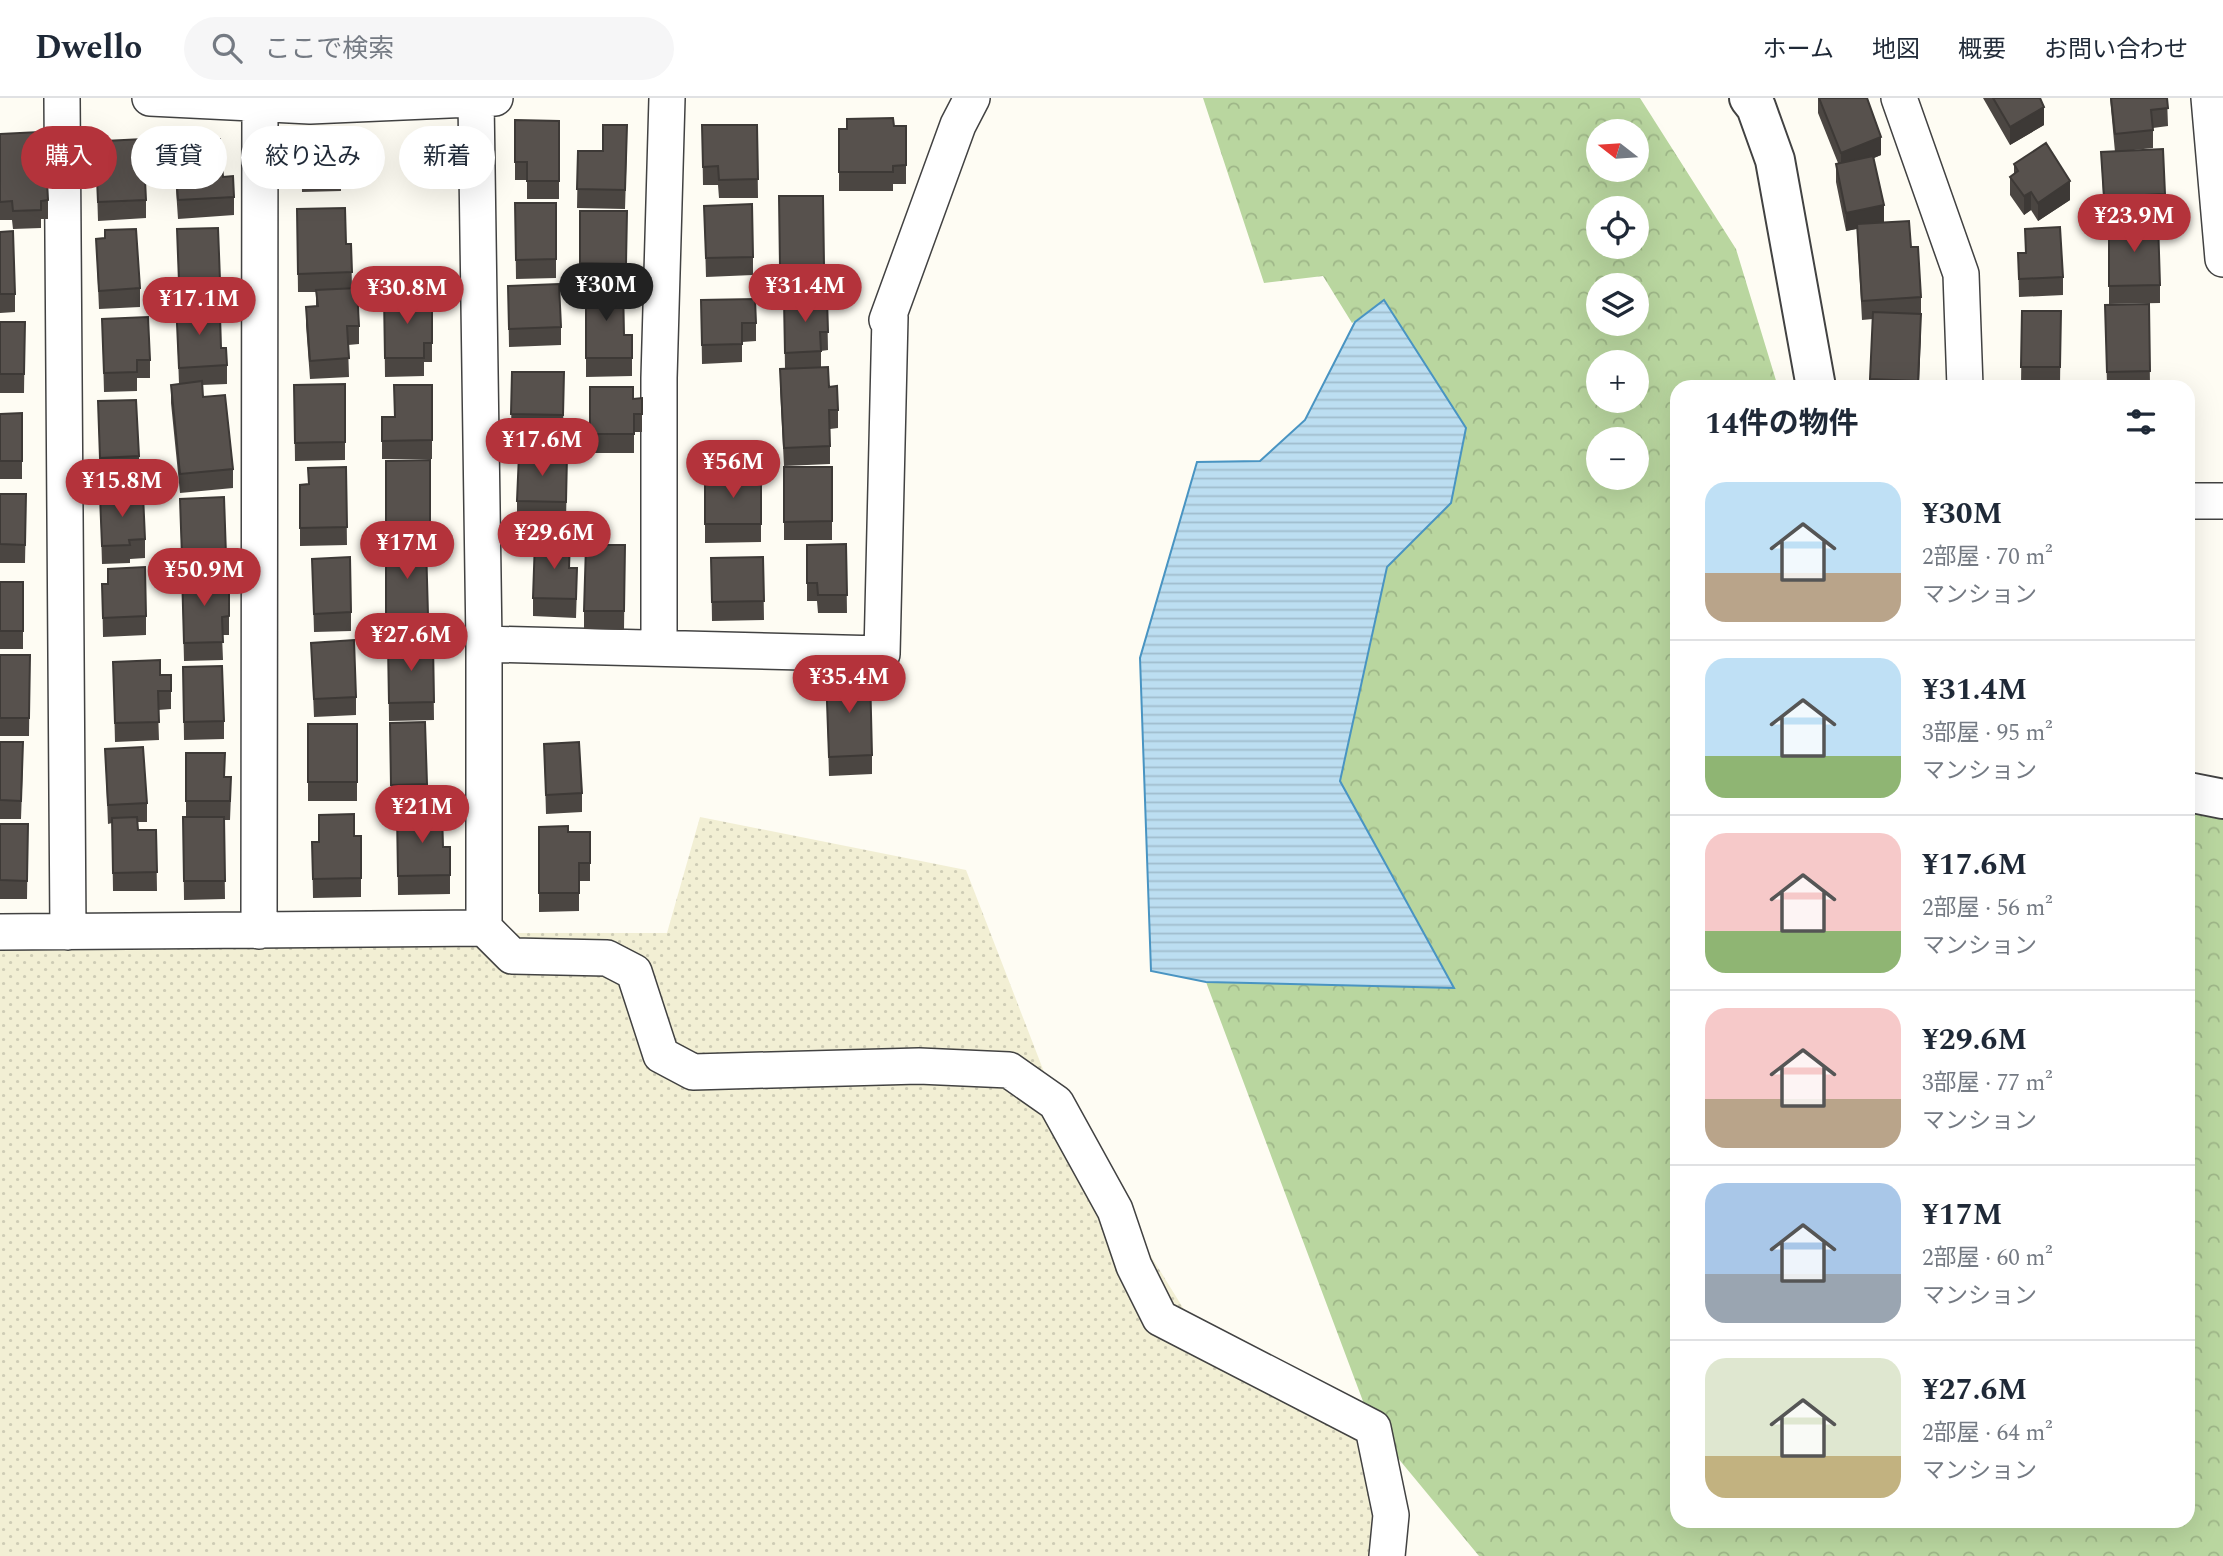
<!DOCTYPE html>
<html lang="ja">
<meta charset="utf-8">
<style>
body{margin:0;font-family:Spectral,"Noto Sans JP",serif;background:#f6f6f7;color:#1f2937;height:100vh;display:flex;flex-direction:column;font-size:26px;white-space:nowrap}
*{box-sizing:border-box;margin:0}
p{font-size:23px;color:#747a83}
.icon{flex:none;width:38px;height:38px;fill:none;stroke:currentColor;stroke-width:2;stroke-linecap:round;stroke-linejoin:round}
.map{position:relative;flex:1;overflow:hidden}
.details{position:absolute;left:1670px;top:282px;width:525px;height:1148px;display:flex;flex-direction:column;background:#fff;border-radius:21px;box-shadow:0 7px 28px #0002}
.details>*{flex:none}
.guide{position:absolute;left:21px;top:28px;width:665px;height:63px;display:flex;gap:14px}
.needle{width:46px;rotate:287deg}
.fabs{position:absolute;left:1586px;top:21px;display:grid;gap:14px}
.fabs a{display:grid;place-items:center;width:63px;height:63px;border-radius:50%;background:#fff;box-shadow:0 7px 28px #0002;font-size:35px}
.price{position:absolute;translate:-50% -60px;padding:0 16px;border-radius:24px;background:#b4333b;color:#fff;font-size:23px;line-height:46px;filter:drop-shadow(0 2px 4px #0008)}
.price::after{content:'';position:absolute;left:50%;top:42px;width:21px;height:16px;margin-left:-10px;background:inherit;clip-path:polygon(0 0,100% 0,50% 100%)}
.price.on{background:#222;color:#fff}
ul{padding:0;list-style:none}
li{display:flex;align-items:center;gap:21px;height:175px;padding:0 35px}
li+li{border-top:2px solid #e0e1e3}
li span{display:grid;place-items:center;flex:none;width:196px;height:140px;border-radius:21px;color:#555}
li>.icon{margin-inline-start:auto}
span .icon{width:84px;height:84px;fill:#fffc;stroke-width:1}
li b{font-size:30px}
h2{display:flex;justify-content:space-between;align-items:center;height:84px;padding:0 35px;font-size:30px}
.tag{padding:0 24px;border-radius:32px;background:#fff;box-shadow:0 7px 28px #0002;font-size:24px;line-height:63px}
.tag.on{background:#b4333b;color:#fff}
header{display:flex;align-items:center;gap:42px;box-sizing:border-box;height:98px;padding:0 35px;background:#fff;border-bottom:2px solid #e0e1e3}
header strong{font-size:33px}
nav{display:flex;gap:38px;margin-inline-start:auto;font-size:24px}
.search{width:490px;height:63px;background:#f6f6f7;display:flex;align-items:center;gap:18px;box-sizing:border-box;padding:0 24px;border-radius:38px;color:#747a83;font-size:26px}
.map>svg:first-child{display:block}
.farmland{fill:url(#farmland-dots)}
.forest{fill:url(#forest-crowns);fill-rule:evenodd}
.water{fill:url(#water-rules);stroke:#4994c2;stroke-width:2}
.lines{fill:none;stroke-linecap:round;stroke-linejoin:round}
.minor-casing{stroke:#424242;stroke-width:38}
.tertiary-casing{stroke:#424242;stroke-width:42}
.minor{stroke:#fff;stroke-width:35}
.tertiary{stroke:#fff;stroke-width:38}
.wall{fill:#4b4642}
.shaded-wall{fill:#3d3936}
.building{fill:#57514d;stroke:#3d3936;stroke-width:2}
</style>
<header>
<strong>Dwello</strong>
<div class="search"><svg class="icon" aria-label="search" viewBox="0 0 24 24"><circle cx="10" cy="10" r="6"/><path d="M15 15l6 6"/></svg>ここで検索</div>
<nav><a>ホーム</a><a>地図</a><a>概要</a><a>お問い合わせ</a></nav>
</header>
<div class="map">
<svg width="2223" height="1458" viewBox="0 0 2223 1458">
<defs>
<pattern id="farmland-dots" width="8" height="8" patternUnits="userSpaceOnUse" patternTransform="scale(1.75)"><rect width="8" height="8" fill="#f2efd4"/><path d="M2 2h.1M6 6h.1" fill="none" stroke="#ceccb5" stroke-width="1.8" stroke-linecap="round"/></pattern>
<pattern id="forest-crowns" width="20" height="18" patternUnits="userSpaceOnUse" patternTransform="scale(1.75)"><rect width="20" height="18" fill="#b9d69f"/><path d="M2 6a3 3 0 1 1 6 0M12 15a3 3 0 1 1 6 0" fill="none" stroke="#9eb688"/></pattern>
<pattern id="water-rules" width="6" height="5" patternUnits="userSpaceOnUse" patternTransform="scale(1.75)"><rect width="6" height="5" fill="#bcdef1"/><path d="M0 2.5h6" fill="none" stroke="#a0bdcd"/></pattern>
</defs>
<rect width="100%" height="100%" fill="#fefcf3"/>
<!-- farmland -->
<path class="farmland" d="M700,719L966,772L1056,1005L1185,1213L1373,1330L1377,1458H0V835H667Z"/>
<!-- forest -->
<path class="forest" d="M1203,0H1640L1736,151L1778,289H1676V1423H2188V707L2223,714V1458H1479L1373,1330L1206,884L1454,890L1340,683L1387,469L1384,202L1352,225L1323,178L1264,185ZM1598,33H1636V72H1598ZM1598,110H1636V149H1598ZM1598,187H1636V226H1598ZM1598,264H1636V303H1598ZM1598,341H1636V380H1598Z"/>
<!-- water -->
<path class="water" d="M1384,202L1466,330L1451,405L1387,469L1340,683L1454,890L1206,884L1151,873L1140,560L1197,364L1260,363L1305,322L1355,224Z"/>
<g class="lines">
<defs>
<path id="minor" d="M62,0L68,834
M150,0L310,8L495,0
M972,0L958,27L887,222L890,219L882,556L484,546V830L512,858L607,860L634,874L661,957L693,974L919,968L1009,972L1056,1005L1115,1112L1134,1168L1160,1220L1373,1330L1391,1417L1387,1458
M1899,0L1961,176L1965,289
M2209,0L2223,161
M476,2L484,546
M2188,403H2223
M659,549V280L667,0
M259,833L260,0
M0,834L484,830"/>
<path id="tertiary" d="M1749,0L1756,9L1775,62L1816,289
M2188,694L2223,701"/>
</defs>
<!-- minor casing -->
<use href="#minor" class="minor-casing"/>
<!-- tertiary casing -->
<use href="#tertiary" class="tertiary-casing"/>
<!-- minor -->
<use href="#minor" class="minor"/>
<!-- tertiary -->
<use href="#tertiary" class="tertiary"/>
</g>
<!-- wall -->
<path class="wall" d="M1818,0H1867L1881,57L1874,60L1884,124L1911,149L1921,199V234L1919,289H1870L1873,221L1862,222L1857,131L1846,133L1836,84V66L1838,65L1818,15Z
M1983,0H2040L2044,27L2010,47Z
M2110,0H2167L2168,28L2153,30V50L2124,53L2165,96V115L2104,118L2101,54H2115Z
M515,22L559,23V101H527V82H515Z
M702,27H757L758,100H719L718,87H703Z
M894,28H906V86H893V93H839V31Z
M301,30H340L341,93L302,94Z
M0,36L40,64L48,102V121H41V130L13,131L12,122H0Z
M105,43L146,102V120L98,123L96,57H105Z
M186,43L223,79L234,99V117L178,121L175,77V58L186,57Z
M627,46L625,111L577,110L578,53H603Z
M2014,66L2070,102L2038,123L2031,112L2024,117L2010,97V79L2014,76Z
M779,98H823L824,185L780,186Z
M515,105H556V180L516,181Z
M704,108L753,159V177L706,179Z
M297,111L346,146H351L352,190L359,228V246L348,247L349,279L310,281L306,227V209L316,208V194H298Z
M580,113H627L626,184H580Z
M2109,124L2160,187V205L2109,206Z
M177,131L220,182V201L179,202Z
M2025,131L2063,179V197L2019,199L2018,155H2025Z
M0,134L15,196V214L0,215Z
M96,141L140,190V209L99,211Z
M586,187L624,237H632V278L586,279Z
M508,188L561,229V247L509,249Z
M432,197V264H424V278L385,279L384,198Z
M827,200L828,252L821,253V269L838,312V330L830,331V366L784,368L780,289V271H785L784,202Z
M701,202L756,225V243L742,244V264L702,266Z
M176,203L201,218L221,250L227,267V286L202,287L203,299L233,371V390L180,395L171,305V287L179,286Z
M2149,206L2150,289H2104L2107,288L2105,207Z
M2022,213H2061L2060,287H2021Z
M102,221L150,262V280H137V293L104,294Z
M0,224H25L24,295H0Z
M512,274H564L563,335H511Z
M345,286V362L295,363L294,287Z
M432,287V361H382V319H394Z
M590,289L633,301L642,300V334H634V355H590Z
M98,303L139,358V377L100,378Z
M22,315V381H0V316Z
M430,362V449H426L428,536L386,537V363Z
M346,369L347,447L300,448V387L308,386V370Z
M784,369H832V442H784Z
M567,376L566,423L517,421V403Z
M705,378H761V444L705,445Z
M0,396L26,415L25,465H0Z
M100,398L145,441V460L130,461V465L102,466Z
M180,401L226,457V475L209,476L210,487L229,486V537H222L223,562L184,563Z
M846,446L847,515H818L817,503H807V447Z
M625,447L624,532L584,531V513Z
M763,459L764,522L712,523L711,460Z
M312,461L351,514V533L314,534Z
M570,470L577,489L576,520L533,518V500Z
M108,471L146,518V537L103,539L102,486H108Z
M0,484H23V551H0Z
M311,545L356,599V617L314,619Z
M433,545L434,622L389,623L388,546Z
M0,557H30L29,638H0Z
M113,564L160,577L171,593V611L158,612L159,642L115,644Z
M183,569L224,623V641L184,642Z
M826,576L872,657V676L829,678Z
M390,625L427,686V704L391,705Z
M308,626H357V703H308Z
M0,644L23,663L21,721H0Z
M544,646L582,695V714L546,716Z
M105,651L147,705V724H137L138,732H156L157,793H113L112,725L108,726Z
M186,655L225,679L231,697L230,722H224L225,801L184,802L183,719H186Z
M397,715L443,749H450V796L398,797Z
M0,726H28L27,801H0Z
M539,729L568,734H590V783H579V813L539,814Z
M354,738H361V799L313,800L312,744H319Z"/>
<!-- shaded-wall -->
<path class="shaded-wall" d="M2044,9V27L2010,47V29Z
M1881,39V57L1841,73V55Z
M2070,83V102L2038,123V105Z
M2031,94V112L2024,117V98Z
M1884,107V125L1846,133V115Z
M1921,216V234L1918,289Z"/>
<!-- building -->
<path class="building" d="M1819,0H1867L1881,39L1841,55Z
M1993,0H2040L2044,9L2010,29Z
M2111,0H2167L2168,10L2151,12L2153,32L2115,36Z
M893,20L894,28H906V67L893,68V74H839V31H847V21Z
M515,22L559,23V83H527V64H515Z
M603,27H627L625,92L577,91L578,53H603Z
M702,27H757L758,81L719,82L718,68L703,69Z
M301,30H340L341,74L302,75Z
M39,34L40,64H46L48,102L41,103V112L13,113L12,103L0,104V36Z
M143,41L146,102L98,104L96,57H106L105,43Z
M220,41L223,79L233,78L234,99L178,102L175,58L187,57L186,43Z
M2046,45L2070,83L2038,105L2031,94L2024,98L2010,79L2018,73L2014,66Z
M2163,51L2165,96L2104,99L2101,54Z
M1873,58L1884,107L1846,115L1836,66Z
M779,98H823L824,167L780,168Z
M515,105H556V161L516,162Z
M752,106L753,159L706,160L704,108Z
M345,110L346,146H351L352,174L298,176L297,111Z
M580,113H627L626,166L580,165Z
M1909,123L1911,149H1918L1921,199L1862,203L1857,126Z
M2158,123L2160,187L2109,188V124Z
M2060,129L2063,179L2019,181L2018,155H2026L2025,131Z
M218,130L220,182L179,184L177,131Z
M136,131L140,190L99,193L96,141L105,140V132Z
M13,133L15,196H0V134Z
M559,186L561,229L509,231L508,188Z
M586,187H623L624,237H632V260H586Z
M357,190L359,228H347L349,260L310,263L306,209L318,208L316,192Z
M432,197V245H424V260H385L384,198Z
M827,200L828,234H820L821,253L785,255L784,202Z
M755,201L756,225H742V246L702,247L701,202Z
M200,202L201,218L220,217L221,250H226L227,267L179,270L176,203Z
M2149,206L2150,273L2107,274L2105,207Z
M2022,213H2061L2060,269H2021Z
M1873,214L1921,216L1918,283L1870,281Z
M148,219L150,262H137V274L104,275L102,221Z
M0,224H25L24,276H0Z
M828,269L829,289L837,288L838,312H829L830,348L784,350L780,271Z
M512,274H564L563,317L511,316Z
M202,283L203,299L225,297L233,371L180,376L171,287Z
M345,286V344L295,345L294,287Z
M394,287H432V342L382,343V319H395Z
M2149,287V289H2104V288Z
M590,289H633V301L642,300V316H634V336H590Z
M136,302L139,358L100,360L98,303Z
M22,315V363H0V316Z
M519,356L567,357L566,404L517,403Z
M430,362V431H386V363Z
M346,369L347,429L300,430V387L309,386L308,370Z
M784,369H832V423L784,424Z
M705,378H761V426H705Z
M0,396H26L25,447L0,446Z
M143,396L145,441L129,442L130,447L102,448L100,398Z
M224,399L226,457L182,459L180,401Z
M535,442L570,443L569,470H577L576,501L533,500Z
M426,446L428,517L386,519V448Z
M846,446L847,497H818L817,485H807V447Z
M586,447H625L624,513H584Z
M350,459L351,514L314,516L312,461Z
M763,459L764,503L712,504L711,460Z
M145,469L146,518L103,520L102,486H108V471Z
M209,473L210,487L229,486V518L222,519L223,544L184,545L182,474Z
M0,484H23V533H0Z
M354,542L356,599L314,601L311,545Z
M433,545L434,604L389,605L388,546Z
M0,557H30L29,620H0Z
M160,562V577H171V593H158L159,624L115,625L113,564Z
M222,568L224,623L184,624L183,569Z
M870,575L872,657L829,659L826,576Z
M425,624L427,686L391,687L390,625Z
M308,626H357V684H308Z
M0,644H23L21,703L0,702Z
M579,644L582,695L546,697L544,646Z
M143,649L147,705L108,707L105,651Z
M186,655H225L224,679H231L230,703H186Z
M442,714L443,749H450V777L398,778L397,715Z
M354,716V738H361V780L313,781L312,744H319V717Z
M137,719L138,732H156L157,774L113,775L112,720Z
M183,719H224L225,783H184Z
M0,726H28L27,783L0,782Z
M568,728V734H590V765H579V795H539V729Z"/>
</svg>
<div class="fabs">
<a><svg class="needle" viewBox="-14 -14 28 28"><path d="M0-13l5 13h-10z" fill="#e53935"/><path d="M0 13l5-13h-10z" fill="#747a83"/></svg></a>
<a><svg class="icon" aria-label="locate" viewBox="0 0 24 24"><circle cx="12" cy="12" r="6"/><path d="M12 2v4M12 18v4M2 12h4M18 12h4"/></svg></a>
<a><svg class="icon" aria-label="layers" viewBox="0 0 24 24"><path d="M12 4l9 5-9 5-9-5zM3 14l9 5 9-5"/></svg></a>
<a>+</a>
<a>−</a>
</div>
<b class="price" style="left:2134px;top:156px">¥23.9M</b>
<b class="price on" style="left:606px;top:225px">¥30M</b>
<b class="price" style="left:805px;top:226px">¥31.4M</b>
<b class="price" style="left:407px;top:228px">¥30.8M</b>
<b class="price" style="left:199px;top:239px">¥17.1M</b>
<b class="price" style="left:542px;top:380px">¥17.6M</b>
<b class="price" style="left:733px;top:402px">¥56M</b>
<b class="price" style="left:122px;top:421px">¥15.8M</b>
<b class="price" style="left:554px;top:473px">¥29.6M</b>
<b class="price" style="left:407px;top:483px">¥17M</b>
<b class="price" style="left:204px;top:510px">¥50.9M</b>
<b class="price" style="left:411px;top:575px">¥27.6M</b>
<b class="price" style="left:849px;top:617px">¥35.4M</b>
<b class="price" style="left:422px;top:747px">¥21M</b>
<div class="guide">
<a class="tag on">購入</a>
<a class="tag">賃貸</a>
<a class="tag">絞り込み</a>
<a class="tag">新着</a>
</div>
<section class="details">
<h2>14件の物件<svg class="icon" aria-label="filters" viewBox="0 0 24 24"><path d="M4 7h16M4 17h16"/><circle cx="9" cy="7" r="2"/><circle cx="15" cy="17" r="2"/></svg></h2>
<ul>
<li><span style="background:linear-gradient(#bfe0f5 65%,#b9a48a 0)"><svg class="icon" aria-label="home" viewBox="0 0 24 24"><path d="M3 11l9-7 9 7M6 9v11h12V9"/></svg></span><div><b>¥30M</b><p>2部屋 · 70 m²</p><p>マンション</p></div></li>
<li><span style="background:linear-gradient(#bfe0f5 70%,#8fb573 0)"><svg class="icon" aria-label="home" viewBox="0 0 24 24"><path d="M3 11l9-7 9 7M6 9v11h12V9"/></svg></span><div><b>¥31.4M</b><p>3部屋 · 95 m²</p><p>マンション</p></div></li>
<li><span style="background:linear-gradient(#f6c9c9 70%,#8fb573 0)"><svg class="icon" aria-label="home" viewBox="0 0 24 24"><path d="M3 11l9-7 9 7M6 9v11h12V9"/></svg></span><div><b>¥17.6M</b><p>2部屋 · 56 m²</p><p>マンション</p></div></li>
<li><span style="background:linear-gradient(#f6c9c9 65%,#b9a48a 0)"><svg class="icon" aria-label="home" viewBox="0 0 24 24"><path d="M3 11l9-7 9 7M6 9v11h12V9"/></svg></span><div><b>¥29.6M</b><p>3部屋 · 77 m²</p><p>マンション</p></div></li>
<li><span style="background:linear-gradient(#a9c7e8 65%,#9aa5b1 0)"><svg class="icon" aria-label="home" viewBox="0 0 24 24"><path d="M3 11l9-7 9 7M6 9v11h12V9"/></svg></span><div><b>¥17M</b><p>2部屋 · 60 m²</p><p>マンション</p></div></li>
<li><span style="background:linear-gradient(#dfe7d0 70%,#c2b280 0)"><svg class="icon" aria-label="home" viewBox="0 0 24 24"><path d="M3 11l9-7 9 7M6 9v11h12V9"/></svg></span><div><b>¥27.6M</b><p>2部屋 · 64 m²</p><p>マンション</p></div></li>
</ul>
</section>
</div>
